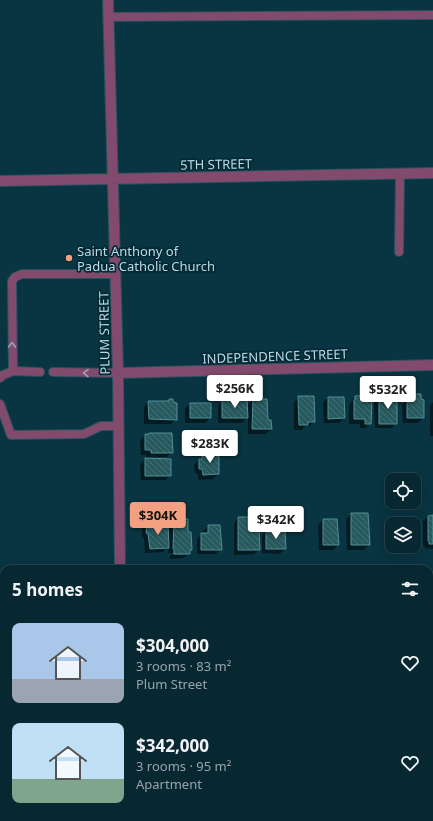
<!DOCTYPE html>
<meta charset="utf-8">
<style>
body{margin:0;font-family:"Noto Sans",sans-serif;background:#15333d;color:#f1f3f6;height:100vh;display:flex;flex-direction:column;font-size:15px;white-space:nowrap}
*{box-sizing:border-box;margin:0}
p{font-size:13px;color:#98a5ab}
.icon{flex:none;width:22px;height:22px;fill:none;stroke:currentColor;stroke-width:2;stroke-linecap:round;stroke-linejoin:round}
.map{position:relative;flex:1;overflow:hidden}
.drawer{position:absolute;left:0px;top:565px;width:433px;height:256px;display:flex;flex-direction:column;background:#072731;border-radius:12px 12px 0 0;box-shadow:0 4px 16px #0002,0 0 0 1px #28444d}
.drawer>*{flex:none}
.tools{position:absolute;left:385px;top:473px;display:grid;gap:8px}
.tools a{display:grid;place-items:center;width:36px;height:36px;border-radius:8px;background:#072731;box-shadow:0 4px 16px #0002,0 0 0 1px #28444d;font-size:20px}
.price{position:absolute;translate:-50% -34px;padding:0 9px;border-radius:4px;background:#fff;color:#222;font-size:13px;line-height:26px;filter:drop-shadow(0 1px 2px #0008)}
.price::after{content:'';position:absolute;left:50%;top:24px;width:12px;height:9px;margin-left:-6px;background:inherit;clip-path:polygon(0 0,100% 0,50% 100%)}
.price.on{background:#f2a07f;color:#111}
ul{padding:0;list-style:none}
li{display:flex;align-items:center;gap:12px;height:100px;padding:0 12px}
li span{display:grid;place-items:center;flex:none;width:112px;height:80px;border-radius:8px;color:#555}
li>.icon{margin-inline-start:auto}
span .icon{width:48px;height:48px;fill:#fffc;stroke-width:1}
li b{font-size:17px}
h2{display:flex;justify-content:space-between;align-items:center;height:48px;padding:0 12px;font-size:17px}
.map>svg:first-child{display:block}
.shadow{fill:#0007}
.building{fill:url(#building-back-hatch);stroke:#538f94}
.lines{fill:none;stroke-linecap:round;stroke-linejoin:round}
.lane-casing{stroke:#2a525e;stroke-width:10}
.street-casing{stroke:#2a525e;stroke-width:12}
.lane{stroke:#824a6d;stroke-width:8}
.street{stroke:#824a6d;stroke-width:10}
.oneway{stroke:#a7a0b4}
.poi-dot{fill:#f2a07f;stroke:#002a36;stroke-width:1.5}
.labels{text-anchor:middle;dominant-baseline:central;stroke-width:3.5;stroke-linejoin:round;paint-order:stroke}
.street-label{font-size:13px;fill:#bfd9e3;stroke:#002a36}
.poi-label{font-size:13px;fill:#bfd9e3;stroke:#002a36;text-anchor:start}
</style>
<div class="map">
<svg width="433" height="821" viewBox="0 0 433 821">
<defs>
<pattern id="building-back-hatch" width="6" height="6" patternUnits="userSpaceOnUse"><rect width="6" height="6" fill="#265a5e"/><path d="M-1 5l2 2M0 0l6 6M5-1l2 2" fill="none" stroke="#447175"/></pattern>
</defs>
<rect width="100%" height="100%" fill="#093441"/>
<!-- shadow -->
<path class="shadow" d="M409,395L423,400V418L418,423H403L402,405L404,403V400Z
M299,397L314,421L310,426H305L302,430H294V402Z
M356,397L370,424L365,428H360V424H349V406L351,402Z
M379,397L396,423L392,428H375L374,402Z
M328,398L344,418L339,423H324L323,402Z
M169,400L176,419L171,424H144V407L148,402H167Z
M253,400H266L267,421H270L271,429L266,434H248V417L242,423H218V406L222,401L248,411V404Z
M433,402V436H430V405Z
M190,404H210V418L205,423H185V408Z
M145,435L172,452L167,457H146V455H141L140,440Z
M202,456L218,474L213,479L198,480V474L195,473L194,465Z
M145,459L170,475L166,480H141L140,464Z
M351,514L368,545L364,550H347L346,519Z
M433,516V549L425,548L424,545H423V521L428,517Z
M238,518L254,528L259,550L254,554L234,555V523Z
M174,520L187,533L190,550L189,553L184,558L170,559V555H187V553H168L169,546L163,552L145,553L144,538H142V528L147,524L167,527Z
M323,520L338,545L333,550H319L318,525Z
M391,522L409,524H392V546H410L405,552H387V527Z
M208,526L220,549L216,554H197V539L202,534H203V531Z
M266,531L285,549L280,554L262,553V536Z"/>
<!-- building -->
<path class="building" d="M409,394H421V399L424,400V418H407V400H409Z
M371,395V399L372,400L371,424H365V419H354V400H355V396Z
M298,396H314L315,422H308V425H299Z
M379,396H397V424H379Z
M328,397H344L345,418L328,419Z
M169,399H173V402L177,403V420L149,419L148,401H169Z
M253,399H267L268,420H271L272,429H252Z
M222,400H247L248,418H222Z
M190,403H211V418H190Z
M149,433H172L173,453H151V450H145V434H149Z
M219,454V474L203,475L202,469H199V459H202V455Z
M145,458L171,459V476H145Z
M351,513H368L370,545H351Z
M433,515V544H429V541H428V516Z
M238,517H255V527H259L260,550H238Z
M174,519H188V532H191L192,550H190V554H174V549H173Z
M323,519H337L339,545H323Z
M391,521H410V524H392V546H411V548L391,547Z
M147,523L168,524L169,548L150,549L148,534L146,533Z
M208,525H220L222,550H201V533H208Z
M266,530H285L286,549H266Z"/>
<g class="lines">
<defs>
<path id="lane" d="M108,17L433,15
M399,252L400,174
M40,372L13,371L12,281L15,277L22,274H116
M53,372L118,373
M0,378L3,375L13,371
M0,404L11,435L84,434L101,426H119"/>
<path id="street" d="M108,0L118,373L120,569
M0,181L433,173
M118,373L433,365
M429,579H433
M0,586H4
M429,778H433
M123,817V821"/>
</defs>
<!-- lane casing -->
<use href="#lane" class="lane-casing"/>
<!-- street casing -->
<use href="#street" class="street-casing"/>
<!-- lane -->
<use href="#lane" class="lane"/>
<!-- street -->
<use href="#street" class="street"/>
</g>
<!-- one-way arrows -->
<defs><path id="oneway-chevron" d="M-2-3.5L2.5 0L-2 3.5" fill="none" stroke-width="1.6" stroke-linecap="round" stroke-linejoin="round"/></defs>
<g class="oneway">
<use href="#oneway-chevron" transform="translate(12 345) rotate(-90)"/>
<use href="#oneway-chevron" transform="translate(86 373) rotate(-179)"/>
</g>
<!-- markers -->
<circle class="poi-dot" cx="69" cy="258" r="4"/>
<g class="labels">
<!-- street labels -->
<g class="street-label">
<text transform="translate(216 164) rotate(-1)">5TH STREET</text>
<text transform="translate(104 333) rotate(-91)">PLUM STREET</text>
<text transform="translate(275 356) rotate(-2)">INDEPENDENCE STREET</text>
</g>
<!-- poi labels -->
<g class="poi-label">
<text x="77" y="251">Saint Anthony of<tspan x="77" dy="15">Padua Catholic Church</tspan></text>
</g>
</g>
</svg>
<div class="tools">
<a><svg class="icon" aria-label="locate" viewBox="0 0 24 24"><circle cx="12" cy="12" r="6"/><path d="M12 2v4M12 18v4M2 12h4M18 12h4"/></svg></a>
<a><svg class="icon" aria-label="layers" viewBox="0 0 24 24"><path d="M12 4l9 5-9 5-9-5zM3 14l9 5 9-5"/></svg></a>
</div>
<b class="price" style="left:235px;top:409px">$256K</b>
<b class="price" style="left:388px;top:410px">$532K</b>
<b class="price" style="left:210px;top:464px">$283K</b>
<b class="price on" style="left:158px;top:536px">$304K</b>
<b class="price" style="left:276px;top:540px">$342K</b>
<section class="drawer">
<h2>5 homes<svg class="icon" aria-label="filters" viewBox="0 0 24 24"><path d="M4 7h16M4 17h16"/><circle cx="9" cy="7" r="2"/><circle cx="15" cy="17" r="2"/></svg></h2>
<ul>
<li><span style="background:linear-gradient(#a9c7e8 70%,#9aa5b1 0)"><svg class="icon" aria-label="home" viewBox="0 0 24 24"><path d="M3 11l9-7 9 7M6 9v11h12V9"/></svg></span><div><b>$304,000</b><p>3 rooms · 83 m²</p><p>Plum Street</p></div><svg class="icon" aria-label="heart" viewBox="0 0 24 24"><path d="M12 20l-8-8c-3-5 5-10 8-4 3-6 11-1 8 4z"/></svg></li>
<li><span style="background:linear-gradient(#bfe0f5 70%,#7fa58c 0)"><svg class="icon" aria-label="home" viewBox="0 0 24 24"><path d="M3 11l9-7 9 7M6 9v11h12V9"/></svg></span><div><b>$342,000</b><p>3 rooms · 95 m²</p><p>Apartment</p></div><svg class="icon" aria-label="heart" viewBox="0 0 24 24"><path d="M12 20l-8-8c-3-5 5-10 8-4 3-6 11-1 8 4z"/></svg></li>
</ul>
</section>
</div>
